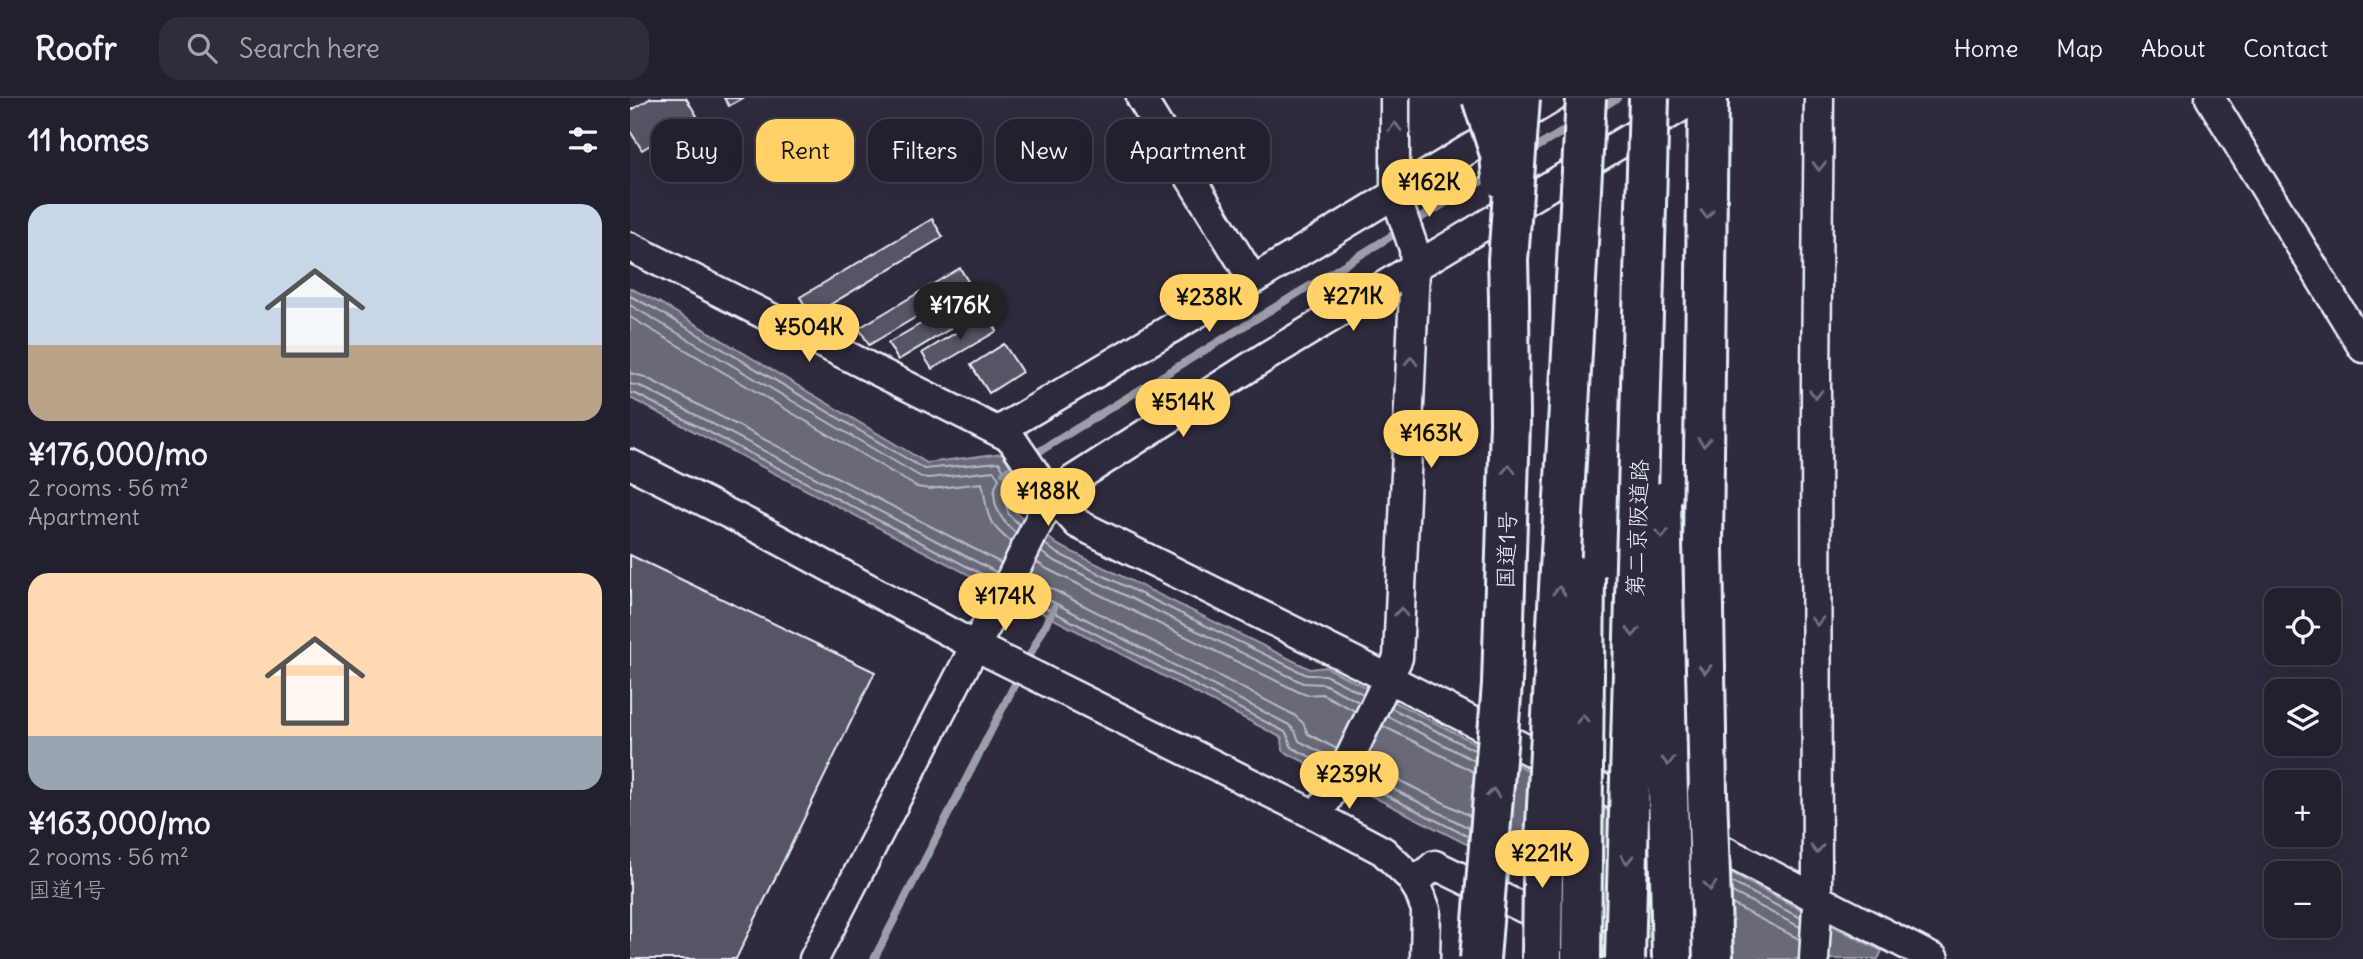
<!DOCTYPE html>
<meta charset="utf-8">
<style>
body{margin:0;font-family:Delius,"Klee One",sans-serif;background:#2f2d3a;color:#f1f3f6;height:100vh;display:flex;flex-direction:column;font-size:26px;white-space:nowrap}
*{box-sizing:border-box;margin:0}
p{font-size:23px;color:#a3a3aa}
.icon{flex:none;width:38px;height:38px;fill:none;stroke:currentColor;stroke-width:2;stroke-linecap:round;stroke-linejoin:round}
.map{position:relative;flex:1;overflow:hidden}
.side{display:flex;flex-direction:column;background:#23202e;width:630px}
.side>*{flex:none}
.banner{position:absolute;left:21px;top:21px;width:665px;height:63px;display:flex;gap:14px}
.fabs{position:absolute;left:1634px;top:490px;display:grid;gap:14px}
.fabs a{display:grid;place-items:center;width:77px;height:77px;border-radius:14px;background:#23202e;box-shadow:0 7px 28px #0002,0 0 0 2px #403e4a;font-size:35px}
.price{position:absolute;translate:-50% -60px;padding:0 16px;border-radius:24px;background:#ffd166;color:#111;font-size:23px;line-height:46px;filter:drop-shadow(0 2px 4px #0008)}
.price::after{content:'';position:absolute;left:50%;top:42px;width:21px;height:16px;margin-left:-10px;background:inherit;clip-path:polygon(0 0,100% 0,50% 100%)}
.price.active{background:#222;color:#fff}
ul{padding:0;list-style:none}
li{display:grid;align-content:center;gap:14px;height:371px;padding:0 28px}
li span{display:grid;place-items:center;height:217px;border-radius:21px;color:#555}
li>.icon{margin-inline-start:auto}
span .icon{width:126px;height:126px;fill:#fffc;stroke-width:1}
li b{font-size:30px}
h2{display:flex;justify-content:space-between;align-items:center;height:84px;padding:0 28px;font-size:30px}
.pill{padding:0 24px;border-radius:21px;background:#23202e;box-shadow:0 7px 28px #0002,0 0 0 2px #403e4a;font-size:24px;line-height:63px}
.pill.active{background:#ffd166;color:#111}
header{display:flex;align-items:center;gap:42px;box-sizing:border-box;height:98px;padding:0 35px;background:#23202e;border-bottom:2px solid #403e4a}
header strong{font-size:33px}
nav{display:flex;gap:38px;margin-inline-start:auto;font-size:24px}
.search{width:490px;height:63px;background:#2f2d3a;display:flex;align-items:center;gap:18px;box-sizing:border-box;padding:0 24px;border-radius:21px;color:#a3a3aa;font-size:26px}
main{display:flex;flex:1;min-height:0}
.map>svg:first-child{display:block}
.water{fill:#696978;stroke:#9c9fab;stroke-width:2}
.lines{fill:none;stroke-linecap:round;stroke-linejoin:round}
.shore{stroke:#b5bbc5;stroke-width:2}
.stream{stroke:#9c9fab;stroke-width:8}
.building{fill:#575565;stroke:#e8f1f8;stroke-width:2}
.minor-casing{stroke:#e8f1f8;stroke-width:33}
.highway-casing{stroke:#e8f1f8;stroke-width:44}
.minor{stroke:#2f2a3d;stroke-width:28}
.highway{stroke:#2f2a3d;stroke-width:38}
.highway-bridge-casing{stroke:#e8f1f8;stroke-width:44;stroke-linecap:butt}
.highway-bridge{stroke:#2f2a3d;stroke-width:38}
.oneway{stroke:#70707e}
.labels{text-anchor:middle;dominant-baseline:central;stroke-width:5;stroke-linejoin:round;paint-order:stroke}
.street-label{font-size:23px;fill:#e8f1f8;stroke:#2f2a3d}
</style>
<header>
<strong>Roofr</strong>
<div class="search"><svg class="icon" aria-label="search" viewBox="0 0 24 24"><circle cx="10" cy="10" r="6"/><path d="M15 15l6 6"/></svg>Search here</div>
<nav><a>Home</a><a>Map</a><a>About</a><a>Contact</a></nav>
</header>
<main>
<section class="side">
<h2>11 homes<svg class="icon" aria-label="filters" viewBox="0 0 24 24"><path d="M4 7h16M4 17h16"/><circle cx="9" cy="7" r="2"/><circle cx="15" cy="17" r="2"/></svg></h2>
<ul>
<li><span style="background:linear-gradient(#c9d6e8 65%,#b9a48a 0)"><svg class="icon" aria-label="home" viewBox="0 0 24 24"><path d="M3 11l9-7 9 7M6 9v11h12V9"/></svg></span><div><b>¥176,000/mo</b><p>2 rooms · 56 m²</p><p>Apartment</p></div></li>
<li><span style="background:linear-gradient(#ffd9b3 75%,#9aa5b1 0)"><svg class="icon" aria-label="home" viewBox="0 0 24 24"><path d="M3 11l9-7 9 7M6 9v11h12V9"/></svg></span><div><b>¥163,000/mo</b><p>2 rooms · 56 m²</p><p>国道1号</p></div></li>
</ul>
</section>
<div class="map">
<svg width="1733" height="861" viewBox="0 0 1733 861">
<rect width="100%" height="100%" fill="#2f2a3d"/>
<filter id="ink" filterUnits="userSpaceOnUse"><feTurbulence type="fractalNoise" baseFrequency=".0143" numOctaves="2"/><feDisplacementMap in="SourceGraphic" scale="14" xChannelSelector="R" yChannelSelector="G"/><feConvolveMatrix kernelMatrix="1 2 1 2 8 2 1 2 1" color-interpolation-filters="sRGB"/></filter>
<g filter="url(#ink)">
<!-- water -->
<path class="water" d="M0,190L30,205L297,365L372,355L390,384L379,395L385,414L428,447L680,571L696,569L1252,853L1248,861H1063L653,653L652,640L0,300Z"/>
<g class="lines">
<!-- shore -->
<path class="shore" d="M0,198L27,212L294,371L369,364L380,382L372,395L379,417L390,427
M0,207L291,379L299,380L364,373L369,381C357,401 370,422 386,435
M0,219L287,389L300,391L352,385C359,415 353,422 381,444
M0,275L15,279L371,465
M0,286L10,288L366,474
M0,295L6,296L363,482
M415,446L425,454L677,577H695L733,596
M411,454L421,461L673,585L694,586L729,604
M407,464L417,471L669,594L677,597L692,596L725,613
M399,479L664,617L673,625L678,636L707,651
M394,489L659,627L665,633L669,643L702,660
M391,497L655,634L658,638L661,649L698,668
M761,610L846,653
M757,618L845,663
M753,628L844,674
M735,665L840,718
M730,674L839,730
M726,682L839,739
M1101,784L1171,820
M1102,794L1170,829
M1102,806L1169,841"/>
<!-- stream -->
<path class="stream" d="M968,12L987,0
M899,54L942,28
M374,375L861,77
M244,861L424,510"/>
</g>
<!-- building -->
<path class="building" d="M21,0H56L67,18L12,52L0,33V13Z
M94,0H113L99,8Z
M302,121L313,139L181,218L170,199Z
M330,170L340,187L239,247L229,230Z
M345,194L355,210L268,262L258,245Z
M357,216L367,233L302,271L292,255Z
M374,246L392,274L359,295L341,267Z
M0,457L245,574L106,861H0Z"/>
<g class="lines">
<defs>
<path id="minor" d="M511,0L623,182
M1580,0L1733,250
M0,149L381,340L415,390L448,426L758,580L1014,712
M368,333L623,182L923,0
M0,366L131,432L345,548L687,718L753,753L780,779L789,793L796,812L795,861
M687,718L709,682L768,560L785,169L784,151L765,96V0
M1066,738L1304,861
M784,785L805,767L998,861
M184,861L345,548L366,511L411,419L424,400L443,382L637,258L1066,0
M1184,861L1187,809L1186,276L1189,0"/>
<path id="highway" d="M872,586L880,325L879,200
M1077,695L1073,450L1078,0"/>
</defs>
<!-- minor casing -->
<use href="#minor" class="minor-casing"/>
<!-- highway casing -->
<use href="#highway" class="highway-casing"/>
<!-- minor -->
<use href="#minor" class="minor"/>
<!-- highway -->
<use href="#highway" class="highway"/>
<defs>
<path id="highway-bridge" d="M852,0L870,56L872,80
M879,200L878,162L890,0
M1031,404L1042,861
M1077,695L1083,861
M850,861L872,586
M912,861L913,781L956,0
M951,861L955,478
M995,861L1019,0"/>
</defs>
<!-- highway-bridge casing -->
<use href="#highway-bridge" class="highway-bridge-casing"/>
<!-- highway-bridge -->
<use href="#highway-bridge" class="highway-bridge"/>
</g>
<!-- one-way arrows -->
<defs><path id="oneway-chevron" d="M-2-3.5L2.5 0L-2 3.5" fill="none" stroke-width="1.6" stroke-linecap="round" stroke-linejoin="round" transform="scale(1.75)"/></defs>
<g class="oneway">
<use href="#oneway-chevron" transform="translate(765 29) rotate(-90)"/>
<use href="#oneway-chevron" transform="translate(1189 68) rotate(91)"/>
<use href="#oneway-chevron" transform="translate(1077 116) rotate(91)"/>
<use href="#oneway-chevron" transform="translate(781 263) rotate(-88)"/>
<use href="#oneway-chevron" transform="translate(1186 296) rotate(90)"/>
<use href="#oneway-chevron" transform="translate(1074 344) rotate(91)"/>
<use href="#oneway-chevron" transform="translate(879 371) rotate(-88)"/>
<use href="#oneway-chevron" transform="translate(1032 436) rotate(89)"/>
<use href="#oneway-chevron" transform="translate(929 493) rotate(-87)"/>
<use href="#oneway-chevron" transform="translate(771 514) rotate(-87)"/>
<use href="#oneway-chevron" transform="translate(1187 523) rotate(90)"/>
<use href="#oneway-chevron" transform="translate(1003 534) rotate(92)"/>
<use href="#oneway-chevron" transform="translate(1075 571) rotate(89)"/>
<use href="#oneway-chevron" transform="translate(953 621) rotate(-90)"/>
<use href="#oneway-chevron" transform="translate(1038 663) rotate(89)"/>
<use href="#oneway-chevron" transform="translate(863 695) rotate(-85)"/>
<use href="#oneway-chevron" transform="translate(1187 751) rotate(90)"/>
<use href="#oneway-chevron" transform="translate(997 761) rotate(91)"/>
<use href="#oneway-chevron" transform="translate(1080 788) rotate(88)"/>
</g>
</g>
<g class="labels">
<!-- street labels -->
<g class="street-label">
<text transform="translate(1007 430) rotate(-88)">第二京阪道路</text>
<text transform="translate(876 452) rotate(-88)">国道1号</text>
</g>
</g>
</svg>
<div class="fabs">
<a><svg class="icon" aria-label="locate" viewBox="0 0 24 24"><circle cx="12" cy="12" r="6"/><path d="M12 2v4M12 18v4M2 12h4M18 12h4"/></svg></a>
<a><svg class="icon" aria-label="layers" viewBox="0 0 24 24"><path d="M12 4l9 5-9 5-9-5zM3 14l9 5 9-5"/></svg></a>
<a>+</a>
<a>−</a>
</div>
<b class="price" style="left:799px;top:121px">¥162K</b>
<b class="price" style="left:723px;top:235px">¥271K</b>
<b class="price" style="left:579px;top:236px">¥238K</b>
<b class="price active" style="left:330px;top:244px">¥176K</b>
<b class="price" style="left:179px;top:266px">¥504K</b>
<b class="price" style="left:553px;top:341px">¥514K</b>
<b class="price" style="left:801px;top:372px">¥163K</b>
<b class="price" style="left:418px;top:430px">¥188K</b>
<b class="price" style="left:375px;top:535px">¥174K</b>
<b class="price" style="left:719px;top:713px">¥239K</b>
<b class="price" style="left:912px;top:792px">¥221K</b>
<div class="banner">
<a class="pill">Buy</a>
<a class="pill active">Rent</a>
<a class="pill">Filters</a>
<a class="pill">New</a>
<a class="pill">Apartment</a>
</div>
</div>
</main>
